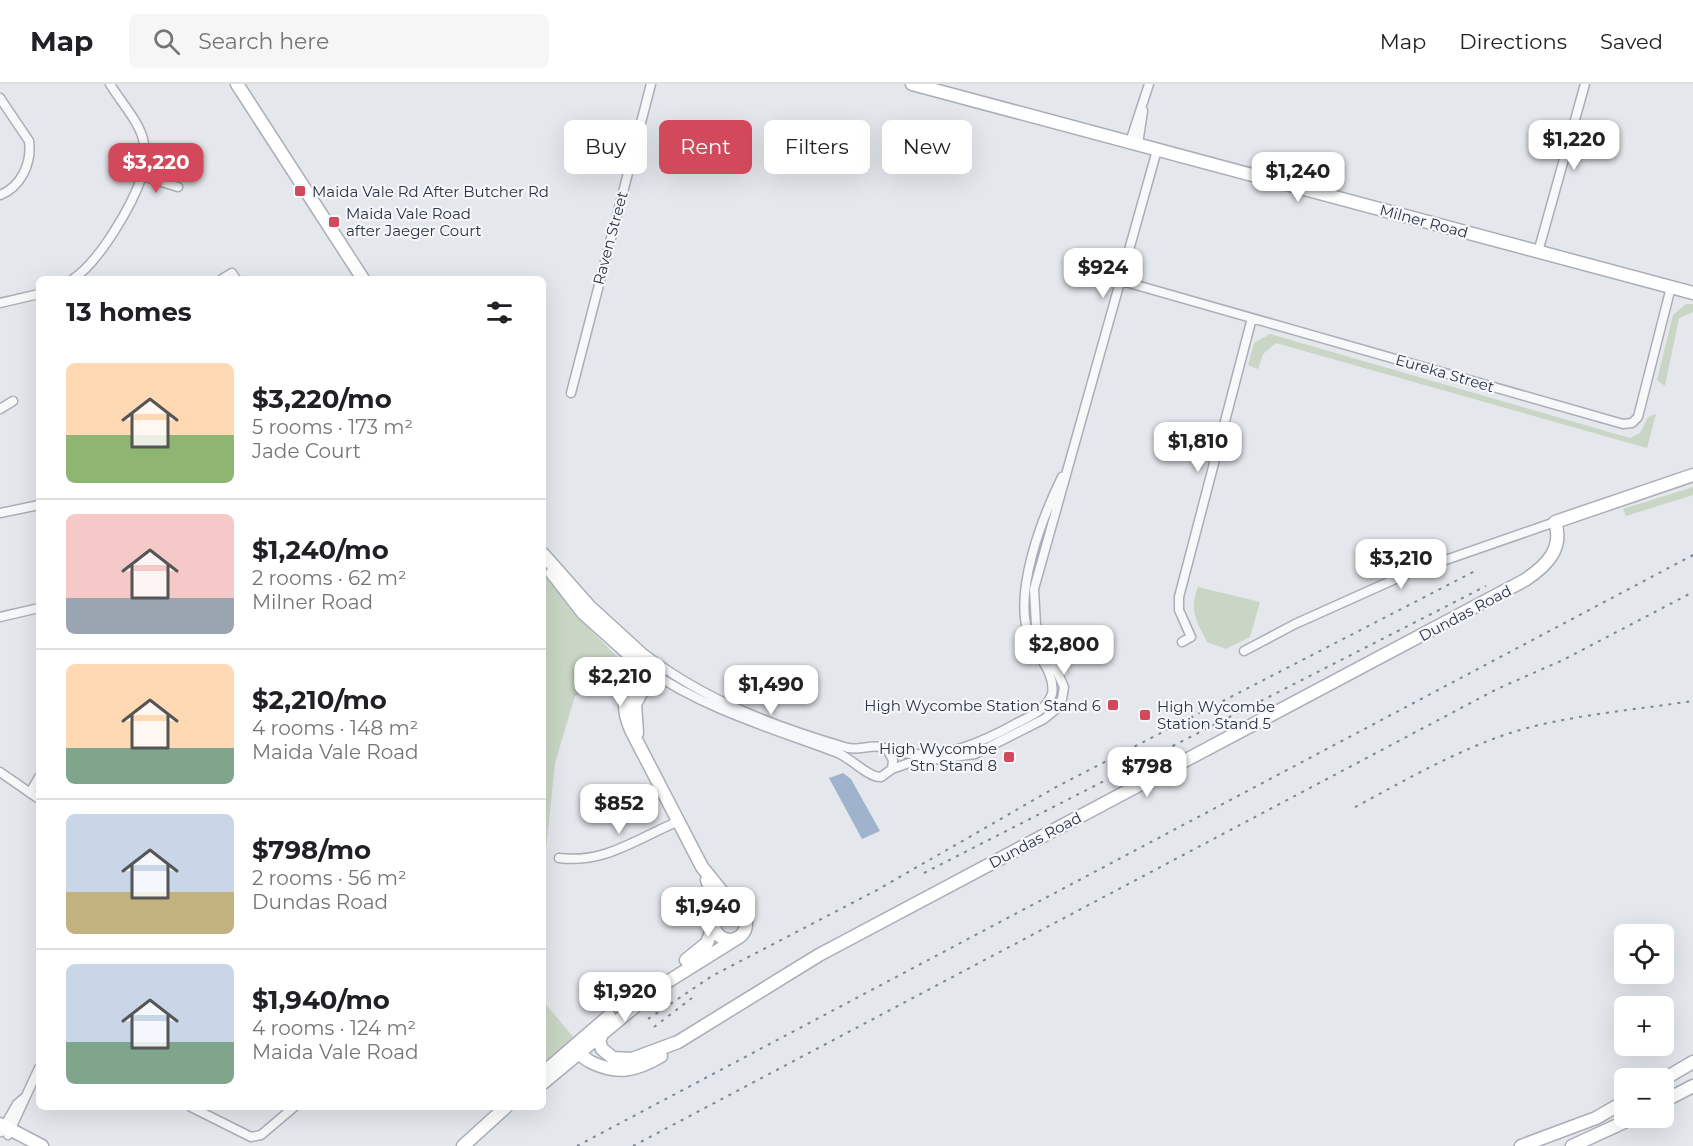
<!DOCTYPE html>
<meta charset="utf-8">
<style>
body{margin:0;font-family:Montserrat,sans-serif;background:#f6f6f6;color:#202124;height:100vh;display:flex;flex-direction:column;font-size:22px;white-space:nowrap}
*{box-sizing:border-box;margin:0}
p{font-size:20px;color:#757577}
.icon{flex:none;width:33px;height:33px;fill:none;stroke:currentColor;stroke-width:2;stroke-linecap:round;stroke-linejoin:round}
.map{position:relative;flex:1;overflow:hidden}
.panel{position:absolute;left:36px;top:192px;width:510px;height:834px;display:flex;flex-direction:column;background:#fff;border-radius:9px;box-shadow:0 6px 24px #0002}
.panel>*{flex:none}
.banner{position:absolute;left:564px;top:36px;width:570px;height:54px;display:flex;gap:12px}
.buttons{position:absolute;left:1614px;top:840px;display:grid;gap:12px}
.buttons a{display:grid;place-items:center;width:60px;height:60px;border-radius:9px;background:#fff;box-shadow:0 6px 24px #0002;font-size:30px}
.price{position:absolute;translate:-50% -51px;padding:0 14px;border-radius:12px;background:#fff;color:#222;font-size:20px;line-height:39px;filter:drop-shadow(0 2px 3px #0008)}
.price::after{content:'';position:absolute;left:50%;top:36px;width:18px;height:14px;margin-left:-9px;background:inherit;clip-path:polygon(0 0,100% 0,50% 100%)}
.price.active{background:#d1495b;color:#fff}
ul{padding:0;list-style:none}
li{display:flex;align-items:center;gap:18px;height:150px;padding:0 30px}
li+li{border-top:2px solid #e0e0e0}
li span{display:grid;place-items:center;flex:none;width:168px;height:120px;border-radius:9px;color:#555}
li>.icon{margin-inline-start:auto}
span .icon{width:72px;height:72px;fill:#fffc;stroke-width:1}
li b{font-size:26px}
h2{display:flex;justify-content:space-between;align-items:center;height:72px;padding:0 30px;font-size:26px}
.tag{padding:0 21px;border-radius:9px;background:#fff;box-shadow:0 6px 24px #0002;font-size:21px;line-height:54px}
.tag.active{background:#d1495b;color:#fff}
header{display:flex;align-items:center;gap:36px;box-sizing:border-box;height:84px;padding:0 30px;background:#fff;border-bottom:2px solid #e0e0e0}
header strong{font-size:28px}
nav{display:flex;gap:33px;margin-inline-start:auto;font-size:21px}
.search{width:420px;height:54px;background:#f6f6f6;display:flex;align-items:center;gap:15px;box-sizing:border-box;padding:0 21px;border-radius:9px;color:#757577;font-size:22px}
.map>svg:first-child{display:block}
.green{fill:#c9d6c5}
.water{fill:#9fb4cc}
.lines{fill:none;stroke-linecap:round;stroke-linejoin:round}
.street-casing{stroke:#a9aeb7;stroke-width:11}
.secondary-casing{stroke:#a9aeb7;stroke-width:15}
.street{stroke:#f7f8fa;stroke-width:8}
.secondary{stroke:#fff;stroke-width:12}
.rail{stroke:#7d8696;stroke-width:2;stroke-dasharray:3 6;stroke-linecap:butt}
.poi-dot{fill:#d1495b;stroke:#f4f6f9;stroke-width:2}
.labels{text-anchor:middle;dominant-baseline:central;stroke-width:4.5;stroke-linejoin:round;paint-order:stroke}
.poi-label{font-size:15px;fill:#2b3445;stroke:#f4f6f9;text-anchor:start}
.street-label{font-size:15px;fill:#2b3445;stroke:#f4f6f9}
</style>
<header>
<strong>Map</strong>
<div class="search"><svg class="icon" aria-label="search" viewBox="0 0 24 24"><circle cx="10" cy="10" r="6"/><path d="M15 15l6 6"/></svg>Search here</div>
<nav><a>Map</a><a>Directions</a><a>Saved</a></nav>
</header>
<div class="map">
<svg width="1693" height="1062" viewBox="0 0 1693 1062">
<rect width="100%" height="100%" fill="#e4e7ec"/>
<!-- green -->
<path class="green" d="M1686,220H1693V228L1679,234L1665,302L1657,296L1673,231Z
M1270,250L1630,354L1640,349L1648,333L1656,330L1647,364L1276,259L1263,270L1258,285L1248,281L1254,259Z
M1693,403V411L1626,432L1623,425Z
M543,487L576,531L627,583L624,596L614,590L575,612L555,679L543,792Z
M1198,503L1260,518L1250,553L1226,565L1207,558C1196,537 1189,526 1198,503Z
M543,917L576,956L543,983Z"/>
<!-- water -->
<path class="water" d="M843,689L851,695L880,747L862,755L829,694Z"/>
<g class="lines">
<defs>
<path id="street" d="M0,14L29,57C32,79 21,103 0,111
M1130,58L1149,0
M1138,60L1143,27
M142,92L178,103
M1538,168L1585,0
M73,195C99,178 132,122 142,92C146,81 146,67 143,55C138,36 120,17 110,0
M222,195L232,189L236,195
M1122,197L1623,340L1632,339L1638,333L1671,203
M0,219L39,210
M571,309L651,0
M0,325L13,317
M0,429L39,421
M0,533L39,524
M1182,558L1191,553L1179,526V513L1252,234
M1244,567L1295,540L1411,488L1555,438
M646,571C706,617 776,643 848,664C860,666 870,661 880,663C888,664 895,668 903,669C945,675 981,659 1017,639C1031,632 1046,626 1052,610C1056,589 1036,571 1029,552C1013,508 1042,434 1062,393
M647,585C706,626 772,644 838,669C852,675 869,694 881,693L892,685L893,676L887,665
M892,685L909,679L975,670L1044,635L1055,626L1062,615L1064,603L1036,541L1034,505L1157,66
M0,688L39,715
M30,709L39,693
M559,774C605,780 638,754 679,737
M191,1023L251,1053L261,1051L294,1023
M1,1048L17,1020L24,1014
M8,1051L39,984"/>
<path id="secondary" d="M237,0L363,195
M912,0L1693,209
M543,470L590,523L649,577L650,593L635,620L637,649
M552,489L583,529L632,573L637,583L636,592
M634,595C622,613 623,627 631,646L702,783L736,825
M707,796L716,820L715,835
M714 840a16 16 0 1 1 32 0a16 16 0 1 1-32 0Z
M686,876L707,859L714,840
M603,948L599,957L602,965L613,974L632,975L678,958L819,871L1525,496C1546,482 1564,465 1555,438L1693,391
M578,963C580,972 585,975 593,979C618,991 637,986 661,972
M543,989L609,932
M1664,995L1693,978
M543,999L656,905L736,855
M1664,1017L1693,1002
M0,1040L42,1062
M463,1062L506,1023
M1521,1062L1596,1034L1624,1018
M1572,1062L1633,1034"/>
</defs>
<!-- street casing -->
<use href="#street" class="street-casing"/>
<!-- secondary casing -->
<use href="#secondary" class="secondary-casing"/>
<!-- street -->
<use href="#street" class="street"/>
<!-- secondary -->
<use href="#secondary" class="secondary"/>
<!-- rail -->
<path class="rail" d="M1355,723C1404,697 1452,669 1504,651C1559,632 1634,626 1693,617
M924,789L1486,502
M648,935L712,892L879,805L1056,703L1477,486
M654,943L692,914
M577,1062L1693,471
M633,1062L1497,605L1563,576L1693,508"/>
</g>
<!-- markers -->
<g class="poi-dot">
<rect x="294" y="101" width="12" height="12" rx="3"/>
<rect x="328" y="132" width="12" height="12" rx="3"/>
<rect x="1107" y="615" width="12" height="12" rx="3"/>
<rect x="1139" y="625" width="12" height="12" rx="3"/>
<rect x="1003" y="667" width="12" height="12" rx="3"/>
</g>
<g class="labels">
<!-- poi labels -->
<g class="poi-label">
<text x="312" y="107">Maida Vale Rd After Butcher Rd</text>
<text x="346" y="129">Maida Vale Road<tspan x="346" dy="17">after Jaeger Court</tspan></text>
<text x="1101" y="621" text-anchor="end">High Wycombe Station Stand 6</text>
<text x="1157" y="622">High Wycombe<tspan x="1157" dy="17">Station Stand 5</tspan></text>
<text x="997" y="664" text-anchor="end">High Wycombe<tspan x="997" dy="17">Stn Stand 8</tspan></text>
</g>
<!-- street labels -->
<g class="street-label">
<text transform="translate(1424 137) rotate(15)">Milner Road</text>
<text transform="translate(610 154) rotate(-75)">Raven Street</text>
<text transform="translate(1445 289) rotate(16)">Eureka Street</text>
<text transform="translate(1465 529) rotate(-28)">Dundas Road</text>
<text transform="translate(1035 756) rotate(-28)">Dundas Road</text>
</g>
</g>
</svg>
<div class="buttons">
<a><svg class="icon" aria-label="locate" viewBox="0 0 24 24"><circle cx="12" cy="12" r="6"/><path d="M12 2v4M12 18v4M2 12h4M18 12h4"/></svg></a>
<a>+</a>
<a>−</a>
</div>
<b class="price" style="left:1574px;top:87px">$1,220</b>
<b class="price active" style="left:156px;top:110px">$3,220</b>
<b class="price" style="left:1298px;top:119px">$1,240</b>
<b class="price" style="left:1103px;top:215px">$924</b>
<b class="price" style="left:1198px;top:389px">$1,810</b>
<b class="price" style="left:1401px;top:506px">$3,210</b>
<b class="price" style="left:1064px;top:592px">$2,800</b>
<b class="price" style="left:620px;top:624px">$2,210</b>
<b class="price" style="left:771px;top:632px">$1,490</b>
<b class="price" style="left:1147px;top:714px">$798</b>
<b class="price" style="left:619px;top:751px">$852</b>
<b class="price" style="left:708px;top:854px">$1,940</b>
<b class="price" style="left:625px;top:939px">$1,920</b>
<div class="banner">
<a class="tag">Buy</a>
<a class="tag active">Rent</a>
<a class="tag">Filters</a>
<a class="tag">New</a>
</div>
<section class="panel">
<h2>13 homes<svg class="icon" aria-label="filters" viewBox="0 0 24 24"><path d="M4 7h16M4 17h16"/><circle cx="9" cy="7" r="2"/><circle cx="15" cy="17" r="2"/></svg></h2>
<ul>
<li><span style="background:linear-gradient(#ffd9b3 60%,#8fb573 0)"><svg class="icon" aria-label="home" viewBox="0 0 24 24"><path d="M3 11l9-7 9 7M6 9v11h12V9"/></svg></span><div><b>$3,220/mo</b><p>5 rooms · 173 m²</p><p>Jade Court</p></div></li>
<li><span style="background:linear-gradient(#f6c9c9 70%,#9aa5b1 0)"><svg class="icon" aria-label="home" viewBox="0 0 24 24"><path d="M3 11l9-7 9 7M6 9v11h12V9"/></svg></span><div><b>$1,240/mo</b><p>2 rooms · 62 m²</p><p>Milner Road</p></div></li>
<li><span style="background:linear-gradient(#ffd9b3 70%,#7fa58c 0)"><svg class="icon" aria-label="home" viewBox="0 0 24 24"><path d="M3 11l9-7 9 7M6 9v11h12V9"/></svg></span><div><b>$2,210/mo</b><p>4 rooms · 148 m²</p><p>Maida Vale Road</p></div></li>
<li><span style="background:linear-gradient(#c9d6e8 65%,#c2b280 0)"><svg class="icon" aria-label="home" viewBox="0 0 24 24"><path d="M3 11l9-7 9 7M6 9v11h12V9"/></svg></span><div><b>$798/mo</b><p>2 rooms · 56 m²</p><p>Dundas Road</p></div></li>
<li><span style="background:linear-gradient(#c9d6e8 65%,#7fa58c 0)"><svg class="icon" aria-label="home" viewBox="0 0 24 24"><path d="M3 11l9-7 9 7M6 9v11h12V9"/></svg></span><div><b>$1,940/mo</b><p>4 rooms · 124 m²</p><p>Maida Vale Road</p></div></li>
</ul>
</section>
</div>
